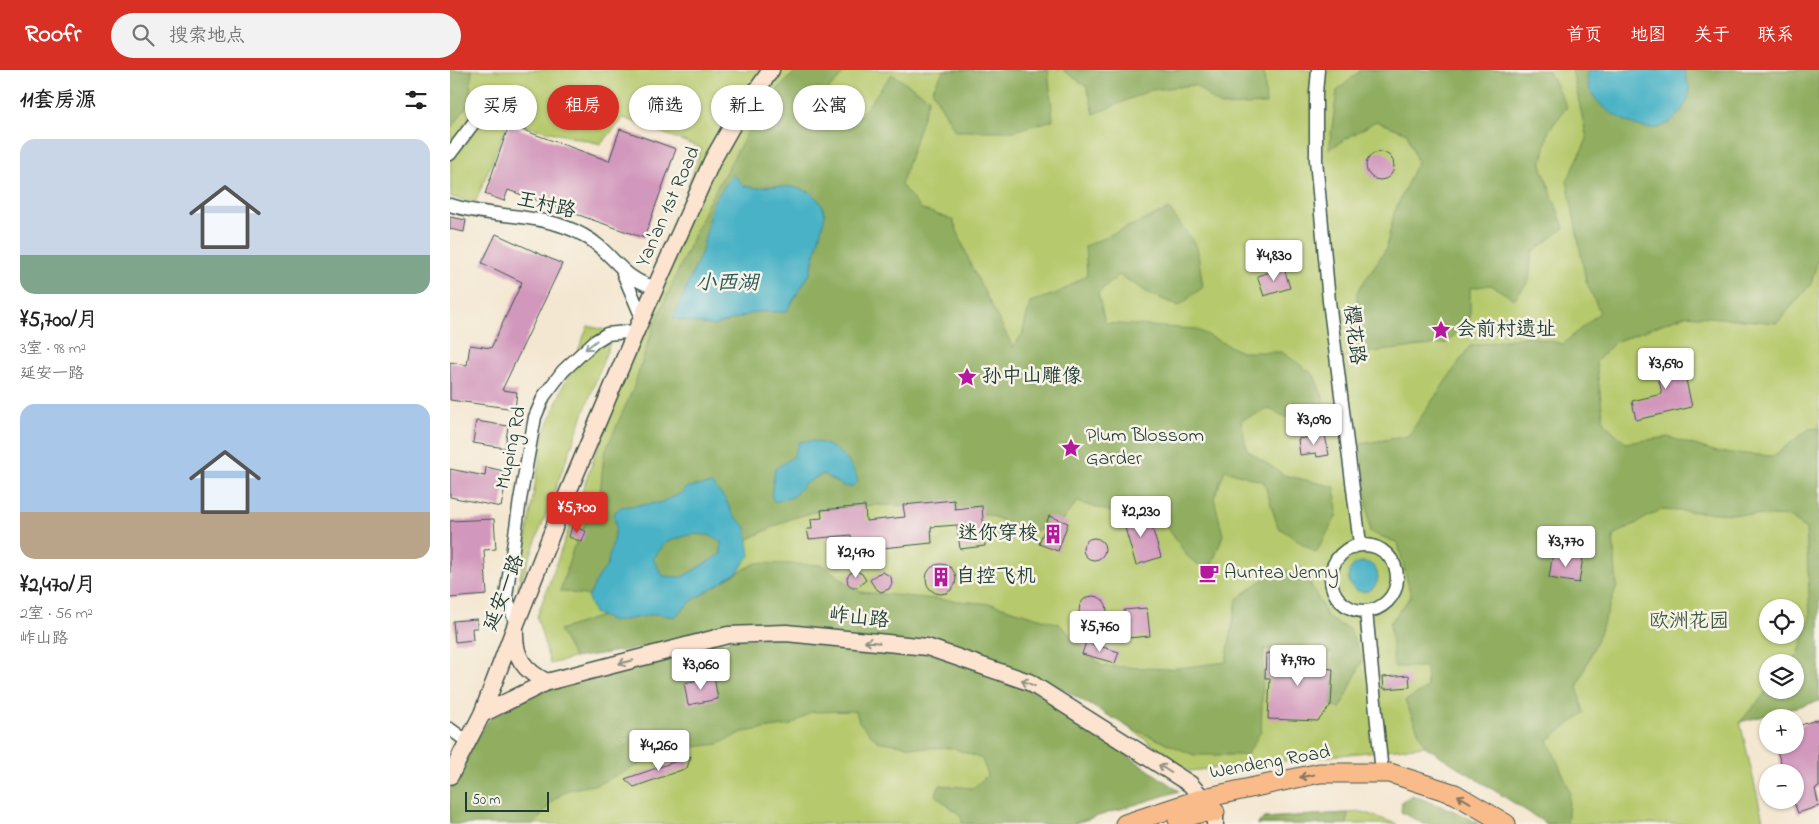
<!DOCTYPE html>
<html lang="zh">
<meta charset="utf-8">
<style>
body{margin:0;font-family:"Indie Flower","LXGW WenKai TC",sans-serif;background:#f2f2f2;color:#222;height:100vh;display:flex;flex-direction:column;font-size:19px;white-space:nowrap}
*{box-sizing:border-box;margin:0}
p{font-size:16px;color:#767676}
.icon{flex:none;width:28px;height:28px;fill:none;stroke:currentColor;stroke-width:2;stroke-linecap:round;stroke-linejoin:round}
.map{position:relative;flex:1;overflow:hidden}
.side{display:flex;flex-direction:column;background:#fff;width:450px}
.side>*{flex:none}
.guide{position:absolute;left:15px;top:15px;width:475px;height:45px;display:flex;gap:10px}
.buttons{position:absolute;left:1309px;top:529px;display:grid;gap:10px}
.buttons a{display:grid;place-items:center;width:45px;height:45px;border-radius:50%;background:#fff;box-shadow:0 1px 4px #0004;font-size:25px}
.scale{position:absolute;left:15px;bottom:12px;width:84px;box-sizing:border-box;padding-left:5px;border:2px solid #1f3d34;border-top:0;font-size:14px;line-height:18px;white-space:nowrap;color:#1f3d34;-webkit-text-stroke:4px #f7f3e8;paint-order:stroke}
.price{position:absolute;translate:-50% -42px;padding:0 11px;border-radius:5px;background:#fff;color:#222;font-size:16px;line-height:32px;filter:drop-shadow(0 1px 2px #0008)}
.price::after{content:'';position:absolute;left:50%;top:30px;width:15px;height:11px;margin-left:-8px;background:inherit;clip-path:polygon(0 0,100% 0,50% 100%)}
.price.on{background:#d93025;color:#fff}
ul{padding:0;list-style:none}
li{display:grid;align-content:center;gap:10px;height:265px;padding:0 20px}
li span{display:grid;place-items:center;height:155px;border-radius:15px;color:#555}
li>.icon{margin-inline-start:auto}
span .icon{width:90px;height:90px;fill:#fffc;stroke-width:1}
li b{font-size:21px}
h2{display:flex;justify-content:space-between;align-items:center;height:60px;padding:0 20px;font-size:21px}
.chip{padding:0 18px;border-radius:22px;background:#fff;box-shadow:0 1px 4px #0004;font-size:18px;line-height:45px}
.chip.on{background:#d93025;color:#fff}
header{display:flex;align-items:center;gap:30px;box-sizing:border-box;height:70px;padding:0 25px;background:#d93025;color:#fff}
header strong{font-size:24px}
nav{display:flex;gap:28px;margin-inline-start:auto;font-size:18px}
.search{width:350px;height:45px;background:#f2f2f2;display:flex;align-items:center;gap:12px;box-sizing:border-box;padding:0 18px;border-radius:28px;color:#767676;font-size:19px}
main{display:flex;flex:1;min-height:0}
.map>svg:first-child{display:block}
.green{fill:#b6c96c;stroke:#6a8350;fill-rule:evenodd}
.forest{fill:#90ad60;stroke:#58754a}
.water{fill:#48b2c6;stroke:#34787d;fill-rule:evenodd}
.building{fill:#d297bc}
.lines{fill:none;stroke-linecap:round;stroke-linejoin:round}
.street-casing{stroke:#3f564c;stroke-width:15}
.secondary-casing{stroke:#3f564c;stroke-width:19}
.primary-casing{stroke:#3f564c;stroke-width:21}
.street{stroke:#fff;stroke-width:12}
.secondary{stroke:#fde4d1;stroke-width:16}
.primary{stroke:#fabb8b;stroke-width:19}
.oneway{stroke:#8f9e9a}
.oneway2{stroke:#8e9082}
.oneway3{stroke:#82765b}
.labels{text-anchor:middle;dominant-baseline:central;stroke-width:5;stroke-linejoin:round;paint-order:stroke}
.street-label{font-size:20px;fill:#1f3d34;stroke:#f7f3e8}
.poi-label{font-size:20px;fill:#1f3d34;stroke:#f7f3e8;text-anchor:start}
.park-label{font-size:20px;fill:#3d593f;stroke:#f7f3e8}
.water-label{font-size:21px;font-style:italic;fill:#295a58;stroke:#f7f3e8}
</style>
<header>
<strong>Roofr</strong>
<div class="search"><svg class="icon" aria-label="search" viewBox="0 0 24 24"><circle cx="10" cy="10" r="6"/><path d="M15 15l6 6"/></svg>搜索地点</div>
<nav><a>首页</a><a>地图</a><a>关于</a><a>联系</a></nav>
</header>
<main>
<section class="side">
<h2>11套房源<svg class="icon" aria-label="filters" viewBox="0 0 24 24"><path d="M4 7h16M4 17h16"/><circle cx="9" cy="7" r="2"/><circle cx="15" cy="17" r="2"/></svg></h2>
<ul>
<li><span style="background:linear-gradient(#c9d6e8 75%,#7fa58c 0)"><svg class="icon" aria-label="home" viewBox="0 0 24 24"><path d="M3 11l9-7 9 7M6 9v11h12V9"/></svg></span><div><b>¥5,700/月</b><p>3室 · 98 m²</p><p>延安一路</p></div></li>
<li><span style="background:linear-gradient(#a9c7e8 70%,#b9a48a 0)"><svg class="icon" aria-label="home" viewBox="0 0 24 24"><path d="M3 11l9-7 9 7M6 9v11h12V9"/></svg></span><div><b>¥2,470/月</b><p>2室 · 56 m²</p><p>岞山路</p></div></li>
</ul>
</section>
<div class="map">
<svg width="1369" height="754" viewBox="0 0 1369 754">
<rect width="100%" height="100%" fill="#f7f3e8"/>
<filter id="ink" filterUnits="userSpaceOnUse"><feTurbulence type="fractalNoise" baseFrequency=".02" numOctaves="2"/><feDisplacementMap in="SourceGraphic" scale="10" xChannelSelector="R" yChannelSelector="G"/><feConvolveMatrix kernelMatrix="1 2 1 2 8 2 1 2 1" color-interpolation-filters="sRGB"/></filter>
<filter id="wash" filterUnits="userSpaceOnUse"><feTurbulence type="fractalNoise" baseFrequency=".0096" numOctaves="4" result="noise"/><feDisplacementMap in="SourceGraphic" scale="20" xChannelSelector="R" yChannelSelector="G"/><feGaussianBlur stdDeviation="1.12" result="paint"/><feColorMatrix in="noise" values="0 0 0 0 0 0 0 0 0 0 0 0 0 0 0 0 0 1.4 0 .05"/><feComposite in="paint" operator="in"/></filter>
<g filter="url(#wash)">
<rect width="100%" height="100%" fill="#f4e7d1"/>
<!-- green -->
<path class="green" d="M0,0H1369V631L1290,652L1314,754H1097L975,676L739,701L582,588L322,538L100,594L87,547L194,249L251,78L174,48L151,74L58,52L25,133L1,127ZM1318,538H1345V565H1318ZM1318,592H1345V620H1318Z
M138,256L164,262L68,519L93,366Z
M280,570L729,721L622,754H0V720Z
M913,742L947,754H807L815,748Z"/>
<!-- forest -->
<path class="forest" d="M0,0H22L19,33L0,60Z
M347,0H397L372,26L410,46L442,4L479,28L451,115L471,139L503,150L522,198L563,277L572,265L580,232L608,223L637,205L635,176L719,139L747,177L753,217L729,236L700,224L669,205L648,223L655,253L746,259L791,282H832L864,305L882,350L850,354L819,339L791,350L797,380L834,405L885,417L887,445L866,483L828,457L814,412L775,400L764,428L773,465L759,502L738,487L713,451L669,444L627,432L607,457L580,461L539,445L498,436L426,435L371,440L340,449L286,475L273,511L306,493L372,495L410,522L542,534L609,554L652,596L719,599L776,592L787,529L828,498L857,507L878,548L900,560L913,589L890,639L881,635L883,583L814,579L811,661L797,685H744L678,657L613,619L533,596L477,577L278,565L124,588L109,560L188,534L110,521L123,479L150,424L154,384L183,319L203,258L257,135L314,33Z
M494,0H598L603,50L563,61H505L482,20Z
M613,0H814L816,34L770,36L745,15L701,20L644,44L637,17Z
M911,0H1098L1117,37L1099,60L1091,95L1114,158L1082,183L1079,211L1064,229L1041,215L1020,218V249L997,273L907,284V222L936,179L944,143L967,92L957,63L926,51L879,79L887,21Z
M1122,0H1369V185L1361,214L1327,253L1236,245L1165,272L1146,292L1154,353L1176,373L1218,367L1267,382L1323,386L1359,359L1369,358V631L1290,652L1318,620H1345V592H1341L1348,585L1360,550L1356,459L1340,447L1210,440L1163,466L1167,516L1150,563L1127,617L1134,643L1098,670L1120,721L1117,754H1097L975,676L955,631L977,618L976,597H944L940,553L961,526L948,473L920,462L911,374L958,366L1020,276L1078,266L1113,274L1150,242L1136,211L1117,111L1137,69Z
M341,567L476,582L576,615L729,721L622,754H513L510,745L485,725L490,715L523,718L538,705L532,689L503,678H470L427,671L409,652L406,641L361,642L341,655L293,662L268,674L220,680L148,714L118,720L103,730L85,754H0V720L24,672L40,648L101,615L280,570Z
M962,725L1012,744L1029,754H974L951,742L952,731Z
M898,743L897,754H807L815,748Z"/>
<!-- water -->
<path class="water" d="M1139,0H1235C1234,10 1242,15 1239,25C1236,38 1221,55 1208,58C1183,62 1127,30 1139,0Z
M283,104L294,116L307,118L320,116L343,117L360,122L372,134L375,145L360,204L336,242H306L264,256L223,249L252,181L263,132Z
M356,371C361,371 367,371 372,373C389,378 404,395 408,411L402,417L393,416L373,404L354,414L343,427L324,432L321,425L325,399L343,387L349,372Z
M262,414L276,430L283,445L296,457L300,486L295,491L289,501L242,531L224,547L207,544L164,552L144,543L138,528L149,506L157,496L166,458L164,443L171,437L209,433L230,424L237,417ZM242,464L259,465L271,472V484L232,507L213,506L203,489L216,472Z
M898 507a15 15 0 1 1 30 0a15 15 0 1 1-30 0Z"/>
<g id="blocks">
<!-- building -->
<path class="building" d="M59,55L159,91L170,59L226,79L194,168L58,120L54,131L35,124Z
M916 96a14 14 0 1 1 28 0a14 14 0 1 1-28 0Z
M0,147L16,150L14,162L0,159Z
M46,164L112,194L52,320L67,322L65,339L0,330V292L17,295L20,275L41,278L72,212L32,193Z
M834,198L840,218L814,226L807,206Z
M1230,283L1242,337L1186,350L1182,331L1212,324L1204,289Z
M26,351L58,356L55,378L23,373Z
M875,365L879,385L867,387L866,383L850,385L848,369Z
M36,397L58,402L51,437L0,427V399L35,406Z
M504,430L505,439L532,436L535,476L510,479L507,455L481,457L482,473L403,481L401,465L359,469L357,459H362L361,449L372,448L371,440L415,436L416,451L455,447L453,435Z
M697,441L711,487L686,495L672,448Z
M599,446L618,453L608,481L589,474Z
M44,449L46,479L34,480L37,525L0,528V451Z
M122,456L136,461L132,472L119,467Z
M633 479a11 11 0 1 1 22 0a11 11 0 1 1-22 0Z
M1103,483L1133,487L1129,513L1099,508Z
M476 509a15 15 0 1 1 30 0a15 15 0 1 1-30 0Z
M407,501L412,504L416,510L408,517H402L398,514L397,508L400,503Z
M433,502L441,507L442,513L439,519L431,522L425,518L420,510L427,504Z
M629 540a14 14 0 1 1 28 0a14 14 0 1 1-28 0Z
M697,538L700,566L677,568L674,540Z
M27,549V558H22L23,570L5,572L3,551Z
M636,572L669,582L665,593L632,584Z
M816,583L873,586L872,598L883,599L881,635L868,651L818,649L820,608H815Z
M959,605L960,617L934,619L933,607Z
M264,607L268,629L238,635L234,613Z
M1369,649V717L1365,719L1369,736L1348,743L1343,730H1345V702H1334L1325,675H1345V657Z
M241,686L237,698L184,717L175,709Z"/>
</g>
</g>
<g filter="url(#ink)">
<use href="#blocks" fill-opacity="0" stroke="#3f564c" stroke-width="1"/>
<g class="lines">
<defs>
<path id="street" d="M868,0L866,23V90L879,231L910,474
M0,84L25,51L39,47
M0,135C44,149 92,142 133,165C162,180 172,211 206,217
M173,203L192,248
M881 508a33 33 0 1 1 66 0a33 33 0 1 1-66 0Z
M916,541L932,703
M66,554L56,526L70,430L85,347L94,326L113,301L144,272L157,264L186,261
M0,659L18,672"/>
<path id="secondary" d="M65,561C64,587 74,601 97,612
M32,644L97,612L278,565L336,563L477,577L579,612L740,714L765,742V754
M0,706L32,644L66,554L116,427L186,261L262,91L283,54L321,0"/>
<path id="primary" d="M728,750L749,743L765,742
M675,754L754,728L870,703H940L1005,724L1056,754"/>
</defs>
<!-- street casing -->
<use href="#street" class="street-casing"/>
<!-- secondary casing -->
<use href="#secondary" class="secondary-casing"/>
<!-- primary casing -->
<use href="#primary" class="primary-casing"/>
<!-- street -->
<use href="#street" class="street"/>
<!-- secondary -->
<use href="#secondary" class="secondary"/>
<!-- primary -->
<use href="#primary" class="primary"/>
</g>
<!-- one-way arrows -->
<defs><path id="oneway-shaft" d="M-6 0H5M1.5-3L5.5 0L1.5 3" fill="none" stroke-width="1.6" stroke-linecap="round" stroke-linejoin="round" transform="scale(1.25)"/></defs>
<use class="oneway" href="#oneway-shaft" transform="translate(141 275) rotate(141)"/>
<g class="oneway2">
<use href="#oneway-shaft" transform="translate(422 572) rotate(-174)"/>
<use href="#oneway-shaft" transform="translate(176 592) rotate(166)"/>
<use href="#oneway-shaft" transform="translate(578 613) rotate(-155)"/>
<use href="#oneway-shaft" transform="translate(715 699) rotate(-148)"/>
</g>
<g class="oneway3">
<use href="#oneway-shaft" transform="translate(857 706) rotate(168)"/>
<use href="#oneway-shaft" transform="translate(1014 729) rotate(-149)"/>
</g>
</g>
<!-- icons -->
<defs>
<symbol id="sight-bare" viewBox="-9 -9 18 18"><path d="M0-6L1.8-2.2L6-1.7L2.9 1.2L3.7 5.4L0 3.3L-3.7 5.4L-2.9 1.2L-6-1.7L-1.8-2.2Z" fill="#b5179e" stroke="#f7f3e8" stroke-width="2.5" paint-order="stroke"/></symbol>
<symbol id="building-bare" viewBox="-9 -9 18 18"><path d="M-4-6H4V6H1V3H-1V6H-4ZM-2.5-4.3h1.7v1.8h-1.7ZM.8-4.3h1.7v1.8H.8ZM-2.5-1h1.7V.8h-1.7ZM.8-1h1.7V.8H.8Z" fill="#b5179e" stroke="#f7f3e8" stroke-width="2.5" paint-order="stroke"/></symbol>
<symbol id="cafe-bare" viewBox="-9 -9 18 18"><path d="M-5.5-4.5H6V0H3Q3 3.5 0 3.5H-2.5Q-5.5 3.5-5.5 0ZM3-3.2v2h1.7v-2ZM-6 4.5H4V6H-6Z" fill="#b5179e" stroke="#f7f3e8" stroke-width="2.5" paint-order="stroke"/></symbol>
</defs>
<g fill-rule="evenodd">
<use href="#sight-bare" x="977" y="246" width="28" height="28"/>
<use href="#sight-bare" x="503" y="293" width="28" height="28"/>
<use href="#sight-bare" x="607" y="364" width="28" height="28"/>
<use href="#building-bare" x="589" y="450" width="28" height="28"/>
<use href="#cafe-bare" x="745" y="489" width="28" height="28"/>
<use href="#building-bare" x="477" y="493" width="28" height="28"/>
</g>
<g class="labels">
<!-- street labels -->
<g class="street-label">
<text transform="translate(96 136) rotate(13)">王村路</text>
<text transform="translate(219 137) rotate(-66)">Yan'an 1st Road</text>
<text transform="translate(903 265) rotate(83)">樱花路</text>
<text transform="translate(62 378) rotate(-78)">Muping Rd</text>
<text transform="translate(55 523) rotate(-69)">延安一路</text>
<text transform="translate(409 549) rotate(6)">岞山路</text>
<text transform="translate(820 693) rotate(-10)">Wendeng Road</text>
</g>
<!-- poi labels -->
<g class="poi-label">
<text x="1006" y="260">会前村遗址</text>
<text x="532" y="307">孙中山雕像</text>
<text x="636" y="366">Plum Blossom<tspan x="636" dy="23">Garder</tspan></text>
<text x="588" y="464" text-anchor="end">迷你穿梭</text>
<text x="774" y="503">Auntea Jenny</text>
<text x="506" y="507">自控飞机</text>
</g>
<!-- park labels -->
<g class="park-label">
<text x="1239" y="552">欧洲花园</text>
</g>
<!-- water labels -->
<g class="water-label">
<text x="277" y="214">小西湖</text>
</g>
</g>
</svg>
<div class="buttons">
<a><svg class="icon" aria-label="locate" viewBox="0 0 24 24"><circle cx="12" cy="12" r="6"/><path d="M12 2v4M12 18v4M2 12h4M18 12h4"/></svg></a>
<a><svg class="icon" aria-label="layers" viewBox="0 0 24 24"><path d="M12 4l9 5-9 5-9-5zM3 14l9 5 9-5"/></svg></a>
<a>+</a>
<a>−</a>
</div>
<div class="scale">50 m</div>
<b class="price" style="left:824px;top:212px">¥4,830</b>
<b class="price" style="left:1216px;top:320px">¥3,690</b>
<b class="price" style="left:864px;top:376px">¥3,090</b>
<b class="price on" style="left:127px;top:464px">¥5,700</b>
<b class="price" style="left:691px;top:468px">¥2,230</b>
<b class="price" style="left:1116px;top:498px">¥3,770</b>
<b class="price" style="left:406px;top:509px">¥2,470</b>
<b class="price" style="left:650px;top:583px">¥5,760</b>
<b class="price" style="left:848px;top:617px">¥7,970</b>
<b class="price" style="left:251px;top:621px">¥3,060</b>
<b class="price" style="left:209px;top:702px">¥4,260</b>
<div class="guide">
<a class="chip">买房</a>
<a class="chip on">租房</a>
<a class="chip">筛选</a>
<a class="chip">新上</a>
<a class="chip">公寓</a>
</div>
</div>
</main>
